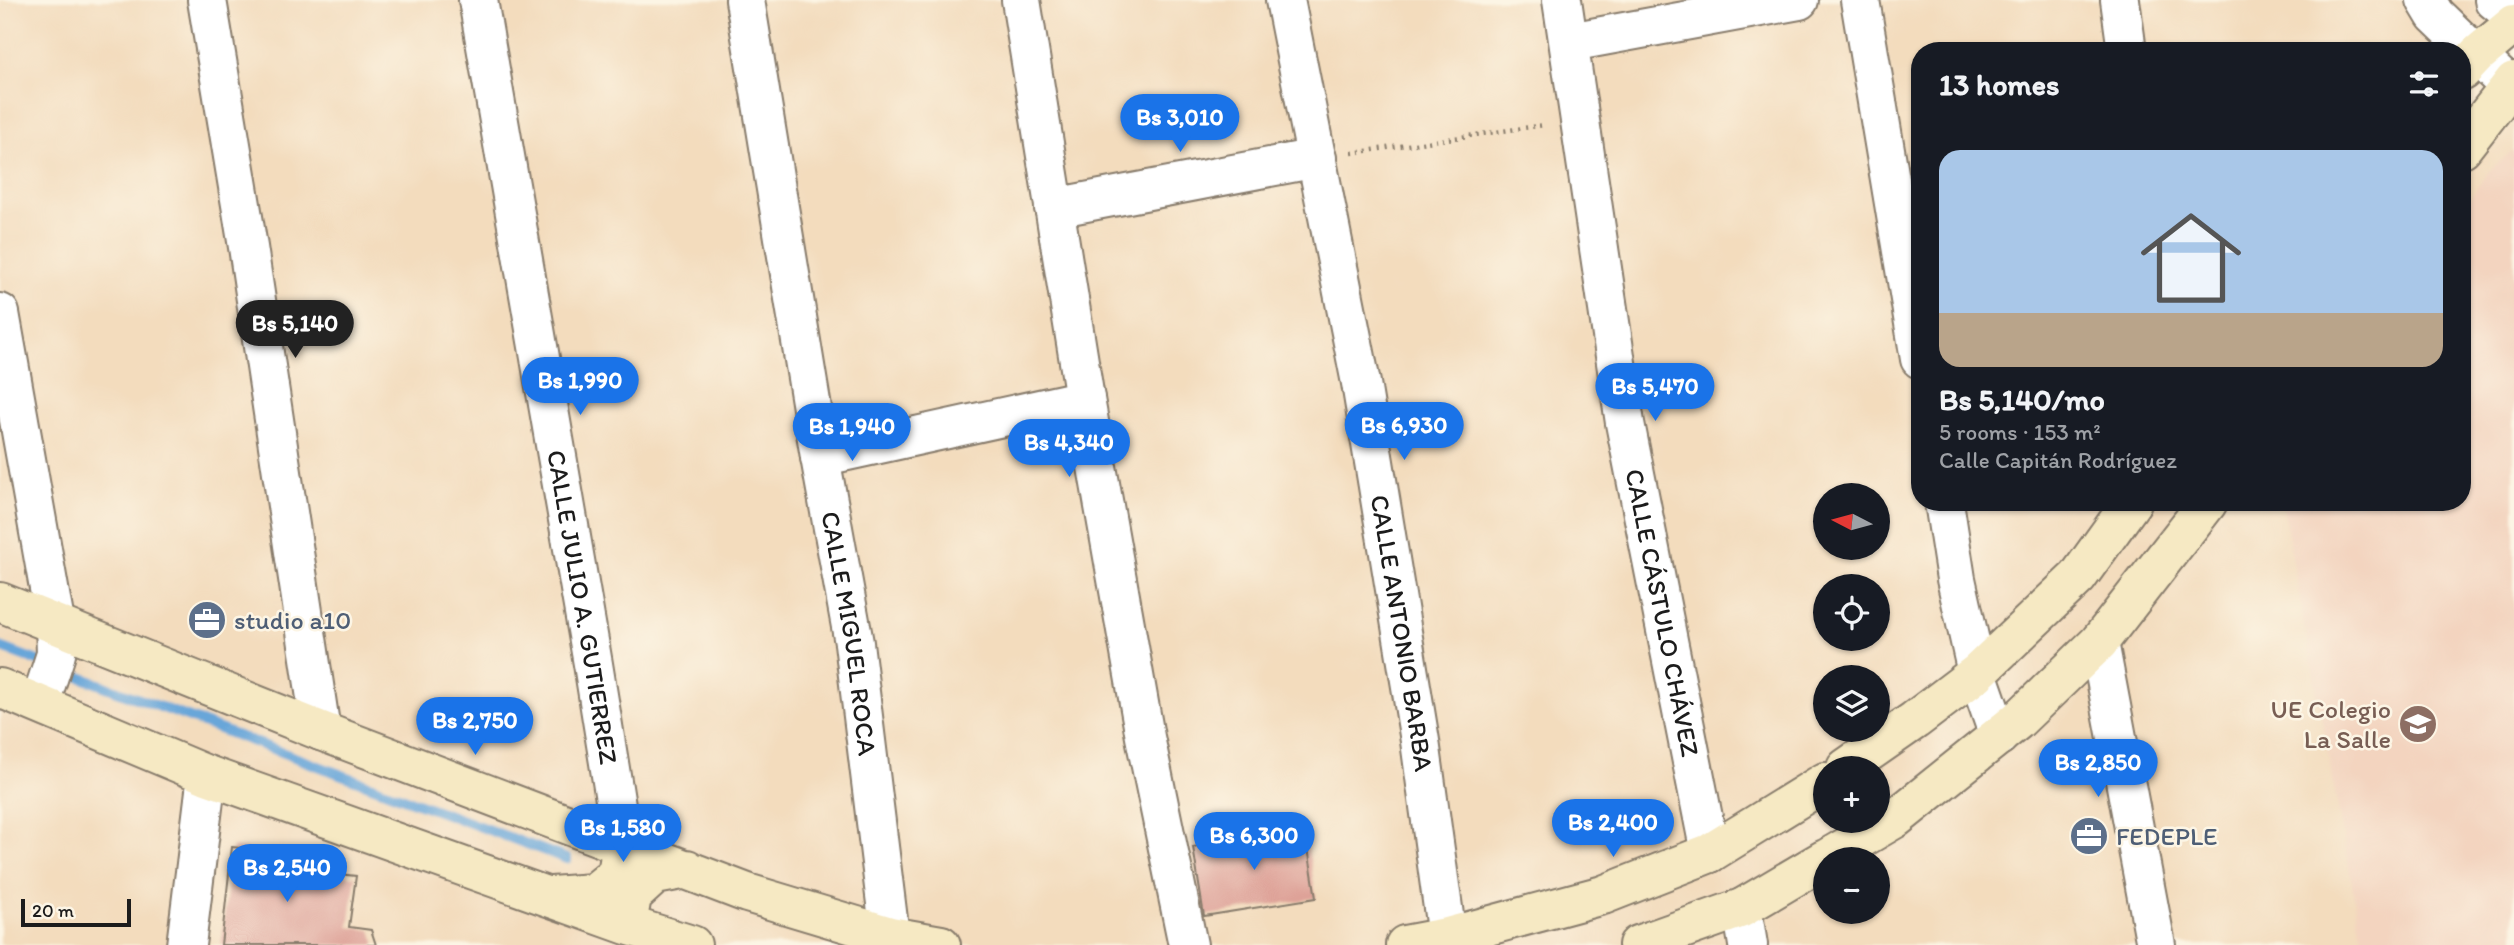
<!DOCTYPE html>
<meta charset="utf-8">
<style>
body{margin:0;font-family:Itim,sans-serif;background:#20242c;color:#f1f3f6;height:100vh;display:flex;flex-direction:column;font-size:26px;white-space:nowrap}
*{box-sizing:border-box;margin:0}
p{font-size:23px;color:#9ea1a6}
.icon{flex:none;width:38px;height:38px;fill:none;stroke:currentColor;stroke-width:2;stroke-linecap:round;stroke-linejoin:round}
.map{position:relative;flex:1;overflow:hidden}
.side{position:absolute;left:1911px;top:42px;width:560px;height:469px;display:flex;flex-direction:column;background:#171b24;border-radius:28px;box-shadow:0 2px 5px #0004}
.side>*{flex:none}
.needle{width:46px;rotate:276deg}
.tools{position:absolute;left:1813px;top:483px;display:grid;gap:14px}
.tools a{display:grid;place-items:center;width:77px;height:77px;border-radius:50%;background:#171b24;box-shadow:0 2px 5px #0004;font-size:35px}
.scale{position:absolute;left:21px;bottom:18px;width:110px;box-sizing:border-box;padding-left:7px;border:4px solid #1c1c1c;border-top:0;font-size:19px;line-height:24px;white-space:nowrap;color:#1c1c1c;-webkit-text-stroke:5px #fcf5e5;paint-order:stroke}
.price{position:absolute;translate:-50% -60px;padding:0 16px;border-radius:24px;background:#1a73e8;color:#fff;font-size:23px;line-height:46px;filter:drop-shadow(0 2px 4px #0008)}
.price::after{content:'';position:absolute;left:50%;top:42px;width:21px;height:16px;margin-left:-10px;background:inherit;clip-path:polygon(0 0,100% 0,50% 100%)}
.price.active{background:#222;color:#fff}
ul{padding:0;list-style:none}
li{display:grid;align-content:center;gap:14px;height:371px;padding:0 28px}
li span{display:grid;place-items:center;height:217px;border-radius:21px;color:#555}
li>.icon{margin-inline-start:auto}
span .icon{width:126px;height:126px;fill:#fffc;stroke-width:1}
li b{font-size:30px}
h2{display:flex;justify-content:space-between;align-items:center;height:84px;padding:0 28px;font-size:30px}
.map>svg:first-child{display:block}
.built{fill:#f3d4bf}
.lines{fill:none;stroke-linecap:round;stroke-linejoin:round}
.stream{stroke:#67a6d9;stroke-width:10}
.building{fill:#dea298}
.street-casing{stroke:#887c6c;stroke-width:42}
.secondary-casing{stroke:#887c6c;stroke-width:42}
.path{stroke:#887c6c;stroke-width:4.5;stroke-dasharray:2 5;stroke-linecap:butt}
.street{stroke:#fff;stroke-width:38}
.secondary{stroke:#f6e9c3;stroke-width:38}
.labels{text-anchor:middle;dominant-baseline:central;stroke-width:5;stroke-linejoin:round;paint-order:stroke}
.street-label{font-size:26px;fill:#1c1c1c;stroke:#fcf5e5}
.service-label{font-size:26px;fill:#4e5e75;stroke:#fcf5e5;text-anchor:start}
.education-label{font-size:26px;fill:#785e54;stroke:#fcf5e5;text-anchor:end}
</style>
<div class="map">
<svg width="2514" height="945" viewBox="0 0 2514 945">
<rect width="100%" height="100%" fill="#fcf5e5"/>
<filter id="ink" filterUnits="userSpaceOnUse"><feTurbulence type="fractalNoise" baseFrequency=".0143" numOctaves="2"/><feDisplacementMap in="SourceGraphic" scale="14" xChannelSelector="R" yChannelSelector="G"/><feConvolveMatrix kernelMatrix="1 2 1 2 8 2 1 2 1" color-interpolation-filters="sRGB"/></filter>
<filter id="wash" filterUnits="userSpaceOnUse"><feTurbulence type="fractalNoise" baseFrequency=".00686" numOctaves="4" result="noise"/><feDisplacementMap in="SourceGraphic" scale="28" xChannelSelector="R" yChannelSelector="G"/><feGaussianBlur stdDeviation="1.57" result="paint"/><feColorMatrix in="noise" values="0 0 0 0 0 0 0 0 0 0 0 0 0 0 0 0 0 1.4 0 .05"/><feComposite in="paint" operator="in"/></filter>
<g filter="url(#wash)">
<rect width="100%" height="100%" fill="#f3dcbd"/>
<!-- built -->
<path class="built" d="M2514,149V945H2363L2282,502H2462V210L2487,173Z"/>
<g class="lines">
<!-- stream -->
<path class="stream" d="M0,647L567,859"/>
</g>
<g id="blocks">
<!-- building -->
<path class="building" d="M1305,829L1316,898L1204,916L1193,847Z
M232,847L292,854L290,869L356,876L349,927L371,930L376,945H221Z"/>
</g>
</g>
<g filter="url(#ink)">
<use href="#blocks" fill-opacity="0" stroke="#887c6c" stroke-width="2"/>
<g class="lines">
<defs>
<g id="street">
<path d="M207,0L248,247L321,731"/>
<path id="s1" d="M478,0L593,664L622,843"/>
<path id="s2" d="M745,0L820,457L854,643L890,936"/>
<path d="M1021,0L1085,399L1145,737L1188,945"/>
<path id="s3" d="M1285,0L1361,383L1420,741L1447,937"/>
<path id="s4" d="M1562,0L1625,423L1710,853"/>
<path d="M1860,0L1920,359"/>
<path d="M2120,0L2127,51"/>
<path d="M2426,0L2435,15L2509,86"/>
<path d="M2494,0L2514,16"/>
<path d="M1570,42L1799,0"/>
<path d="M1054,208L1317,158"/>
<path d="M0,313L55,622L56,654L40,703"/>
<path d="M820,457L1085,399"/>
<path d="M1944,502L1956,579L1977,673L1999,736"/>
<path d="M2099,642L2156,945"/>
<path d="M1742,908L1748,945"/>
<path d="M186,945L207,775"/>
</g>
<path id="secondary" d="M2462,71L2478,54L2514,24
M2462,148L2514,81
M0,602L321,731L747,893L890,936L941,945
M0,688L207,775L627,925L692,945
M1846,768L1915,720L1977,673L2078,577L2132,502
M1826,859L1896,818L2017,721L2099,642L2208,502
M551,896L594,893L617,874L622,843
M627,925L632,896L655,875L687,869
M1405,945L1447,937L1603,895L1710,853L1825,782
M1638,945L1742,908L1825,859"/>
</defs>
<!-- street casing -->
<use href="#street" class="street-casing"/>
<!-- secondary casing -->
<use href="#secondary" class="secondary-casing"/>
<!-- path -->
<path class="path" d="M1352,153L1544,125"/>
<!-- street -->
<use href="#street" class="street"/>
<!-- secondary -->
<use href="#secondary" class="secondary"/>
</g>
</g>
<!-- icons -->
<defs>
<symbol id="office-disc" viewBox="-11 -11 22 22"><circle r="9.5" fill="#5c6f8a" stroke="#fcf5e5"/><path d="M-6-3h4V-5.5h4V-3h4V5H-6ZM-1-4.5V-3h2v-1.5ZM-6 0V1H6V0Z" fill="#fff"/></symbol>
<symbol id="school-disc" viewBox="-11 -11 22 22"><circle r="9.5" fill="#8d6e63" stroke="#fcf5e5"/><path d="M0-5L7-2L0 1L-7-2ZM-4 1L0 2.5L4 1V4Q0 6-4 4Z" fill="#fff"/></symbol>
</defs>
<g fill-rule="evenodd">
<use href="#office-disc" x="185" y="598" width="44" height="44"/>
<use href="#school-disc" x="2396" y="702" width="44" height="44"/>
<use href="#office-disc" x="2067" y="814" width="44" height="44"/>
</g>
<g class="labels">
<!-- street labels -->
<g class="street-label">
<text stroke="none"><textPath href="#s1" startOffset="616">CALLE JULIO A. GUTIERREZ</textPath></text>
<text stroke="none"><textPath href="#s4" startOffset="621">CALLE CÁSTULO CHÁVEZ</textPath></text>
<text stroke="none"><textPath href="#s2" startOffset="642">CALLE MIGUEL ROCA</textPath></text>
<text stroke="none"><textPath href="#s3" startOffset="644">CALLE ANTONIO BARBA</textPath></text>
</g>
<!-- service labels -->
<g class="service-label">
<text x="234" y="620">studio a10</text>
<text x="2116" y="836">FEDEPLE</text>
</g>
<!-- education labels -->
<g class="education-label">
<text x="2391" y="709">UE Colegio<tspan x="2391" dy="30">La Salle</tspan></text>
</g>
</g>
</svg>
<div class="tools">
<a><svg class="needle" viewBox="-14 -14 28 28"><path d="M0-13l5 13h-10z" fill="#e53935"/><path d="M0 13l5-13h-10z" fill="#9ea1a6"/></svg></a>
<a><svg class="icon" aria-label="locate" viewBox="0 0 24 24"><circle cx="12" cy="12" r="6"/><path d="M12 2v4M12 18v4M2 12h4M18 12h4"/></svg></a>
<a><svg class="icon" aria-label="layers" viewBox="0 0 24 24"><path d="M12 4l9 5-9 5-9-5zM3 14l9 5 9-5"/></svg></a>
<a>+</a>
<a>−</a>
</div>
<div class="scale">20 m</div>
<b class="price" style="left:1180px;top:154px">Bs 3,010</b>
<b class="price active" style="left:295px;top:360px">Bs 5,140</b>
<b class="price" style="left:580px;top:417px">Bs 1,990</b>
<b class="price" style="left:1655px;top:423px">Bs 5,470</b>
<b class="price" style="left:1404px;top:462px">Bs 6,930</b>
<b class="price" style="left:852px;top:463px">Bs 1,940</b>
<b class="price" style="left:1069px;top:479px">Bs 4,340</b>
<b class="price" style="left:475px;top:757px">Bs 2,750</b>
<b class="price" style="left:2098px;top:799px">Bs 2,850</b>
<b class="price" style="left:1613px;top:859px">Bs 2,400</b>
<b class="price" style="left:623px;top:864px">Bs 1,580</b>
<b class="price" style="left:1254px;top:872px">Bs 6,300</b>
<b class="price" style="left:287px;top:904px">Bs 2,540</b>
<section class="side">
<h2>13 homes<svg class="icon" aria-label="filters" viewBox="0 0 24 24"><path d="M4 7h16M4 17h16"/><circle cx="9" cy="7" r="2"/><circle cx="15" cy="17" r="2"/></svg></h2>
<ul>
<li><span style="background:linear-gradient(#a9c7e8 75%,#b9a48a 0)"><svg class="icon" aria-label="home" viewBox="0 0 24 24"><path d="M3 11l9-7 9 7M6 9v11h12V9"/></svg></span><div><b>Bs 5,140/mo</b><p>5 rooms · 153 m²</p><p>Calle Capitán Rodríguez</p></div></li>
</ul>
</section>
</div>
